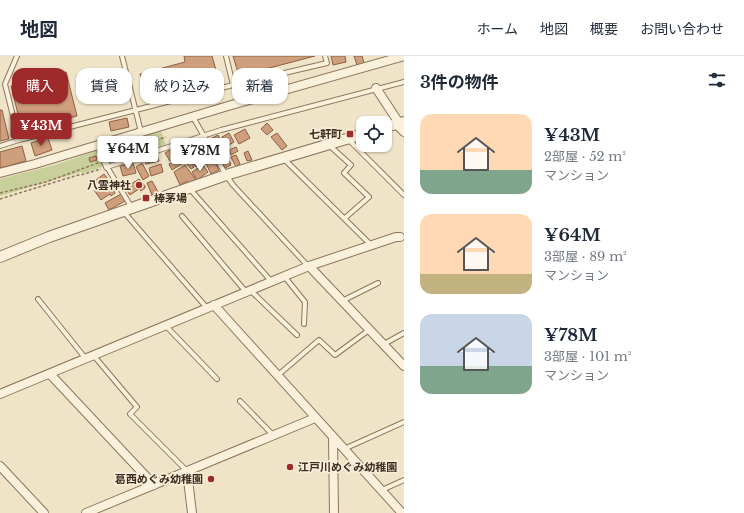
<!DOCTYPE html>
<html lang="ja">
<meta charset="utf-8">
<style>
body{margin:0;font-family:"Libre Baskerville","Noto Sans JP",serif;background:#f6f6f7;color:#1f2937;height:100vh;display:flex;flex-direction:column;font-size:15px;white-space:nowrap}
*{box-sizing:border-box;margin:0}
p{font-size:13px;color:#747a83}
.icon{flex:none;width:22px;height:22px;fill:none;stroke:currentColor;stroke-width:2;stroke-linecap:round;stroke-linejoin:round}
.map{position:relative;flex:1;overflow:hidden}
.side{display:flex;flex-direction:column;background:#fff;width:340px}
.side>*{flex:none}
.banner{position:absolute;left:12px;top:12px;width:332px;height:36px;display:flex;gap:8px}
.controls{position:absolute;left:356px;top:60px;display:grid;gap:8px}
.controls a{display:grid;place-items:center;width:36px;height:36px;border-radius:8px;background:#fff;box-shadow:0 1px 3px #0004;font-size:20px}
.price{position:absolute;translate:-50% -34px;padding:0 9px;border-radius:4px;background:#fff;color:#222;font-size:13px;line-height:26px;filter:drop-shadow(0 1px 2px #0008)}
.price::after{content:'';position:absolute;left:50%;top:24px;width:12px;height:9px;margin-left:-6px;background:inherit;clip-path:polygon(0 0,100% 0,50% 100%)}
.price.selected{background:#9e2a2b;color:#fff}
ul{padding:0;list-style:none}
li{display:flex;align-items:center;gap:12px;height:100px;padding:0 16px}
li span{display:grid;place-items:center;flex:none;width:112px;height:80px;border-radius:12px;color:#555}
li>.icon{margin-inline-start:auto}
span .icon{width:48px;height:48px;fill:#fffc;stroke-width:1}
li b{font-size:17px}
h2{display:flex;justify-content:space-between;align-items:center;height:48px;padding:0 16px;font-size:17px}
.chip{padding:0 14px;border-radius:12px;background:#fff;box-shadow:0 1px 3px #0004;font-size:14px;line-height:36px}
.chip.selected{background:#9e2a2b;color:#fff}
header{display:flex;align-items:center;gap:24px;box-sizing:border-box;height:56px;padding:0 20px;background:#fff;border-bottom:1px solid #e0e1e3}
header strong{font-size:19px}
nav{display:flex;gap:22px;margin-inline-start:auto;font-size:14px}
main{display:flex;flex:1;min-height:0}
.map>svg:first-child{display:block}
.green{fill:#c9cf9b}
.building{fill:#cf9f7d;stroke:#8d5f41}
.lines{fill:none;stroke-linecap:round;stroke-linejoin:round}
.service-casing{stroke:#8d765c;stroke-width:6}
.pedestrian-casing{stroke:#8d765c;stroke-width:8}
.minor-casing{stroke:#8d765c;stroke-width:10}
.tertiary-casing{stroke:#8d765c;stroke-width:12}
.path{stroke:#8d765c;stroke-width:1.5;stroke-dasharray:3 2;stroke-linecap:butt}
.service{stroke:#faf1dc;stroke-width:4}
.pedestrian{stroke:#faf1dc;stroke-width:6}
.minor{stroke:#faf1dc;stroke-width:8}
.tertiary{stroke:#faf1dc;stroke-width:10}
.tree{fill:#96986f}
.poi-dot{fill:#9e2a2b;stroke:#f7eed8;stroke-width:1.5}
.labels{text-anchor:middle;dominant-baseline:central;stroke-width:3.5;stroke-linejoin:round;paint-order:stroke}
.poi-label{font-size:11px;font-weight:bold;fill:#3d2e20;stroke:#f7eed8;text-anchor:end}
</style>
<header>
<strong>地図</strong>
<nav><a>ホーム</a><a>地図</a><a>概要</a><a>お問い合わせ</a></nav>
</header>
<main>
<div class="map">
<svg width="404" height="457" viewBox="0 0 404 457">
<rect width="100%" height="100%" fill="#f0e4c8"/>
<!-- green -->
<path class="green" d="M161,74L166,89L82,118L81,116L0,140V123L58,108L143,78L144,80Z"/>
<!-- building -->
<path class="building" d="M184,0H212L216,14L205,17L207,26L146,43L140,18L185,6Z
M233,0H315L239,20Z
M331,0H345L346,6L333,9Z
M354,0H362L364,7L357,9Z
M66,16L77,60L22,74L11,30Z
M0,54H2L9,83L0,85Z
M127,62L129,71L111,75L109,66Z
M267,67L273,74L267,79L261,73Z
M245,73L250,82L239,88L234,79Z
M229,77L234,86L227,90L222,81Z
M277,77L287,90L282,94L271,81Z
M218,79L221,86L213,90L210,83Z
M48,82L52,94L35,100L31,87Z
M201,85L203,91L195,93L193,87Z
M187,87L188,91L178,96L177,92Z
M22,90L26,105L0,112V96Z
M236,91L238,95L231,99L229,94Z
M174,92L179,100L170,105L165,97Z
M207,94L209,97L202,101L200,98Z
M248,95L252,104L247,105L244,97Z
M225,96L231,109L225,112L219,100Z
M157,99L159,105L146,108L144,102Z
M211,99L219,114L211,118L204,103Z
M236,99L240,108L236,111L231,101Z
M96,100L97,104L90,106L89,102Z
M196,100L201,107L196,111L190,104Z
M180,102L183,107L172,114L169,108Z
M190,105L194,111L191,113L187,108Z
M133,107L136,117L123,120L120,110Z
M142,107L149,120L143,124L136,111Z
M161,108L163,116L151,120L149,112Z
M185,109L196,124L188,127L187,125L180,129L174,116Z
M203,109L208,116L197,124L192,116Z
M104,118L107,122L95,131L92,127Z
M111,123L118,133L114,135L115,137L111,140L110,138L101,144L94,134Z
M139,123L145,130V132L141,135L139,133L130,139L125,132Z
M152,125L158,136L152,139L147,127Z
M121,138L125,145L109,154L105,147Z"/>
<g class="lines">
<defs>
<path id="service" d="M17,0L5,28L19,84L233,29L226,0
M122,0L141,76
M233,29L327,7L325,0
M193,61L226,119L233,129L308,210
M348,83L404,139
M0,90L19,84
M330,90L351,109L344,117L369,141L345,162
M284,103L371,189
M190,133L271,225
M132,152L107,111L221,74L404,26
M123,155L207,252
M182,160L246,236
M284,220L305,246L304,268
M251,235L297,279
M38,243L86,303
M342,245L378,227
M166,270L217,323
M384,288L404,277
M94,300L137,351L130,358L187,415
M277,320L319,284L335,299L369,274
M240,345L273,379
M344,393L404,366
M382,434L404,424"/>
<path id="pedestrian" d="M99,89L107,111"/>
<path id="minor" d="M376,32L399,67
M396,68L404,76
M0,117L35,108L228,50L404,0
M309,210L404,310
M214,249L402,457
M50,318L154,429
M0,338L309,210L396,181H400
M333,382L334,457
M0,410L44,457
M187,415L192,457
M86,457L315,362"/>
<path id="tertiary" d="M385,71L404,66
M0,201L49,181L226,119L363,78"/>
</defs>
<!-- service casing -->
<use href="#service" class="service-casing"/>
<!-- pedestrian casing -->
<use href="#pedestrian" class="pedestrian-casing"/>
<!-- minor casing -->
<use href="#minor" class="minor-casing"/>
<!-- tertiary casing -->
<use href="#tertiary" class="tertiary-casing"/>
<!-- path -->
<path class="path" d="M122,99L131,96L130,93L166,81
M0,137L46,126L98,107
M0,143L78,119H81L101,113"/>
<!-- service -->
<use href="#service" class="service"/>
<!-- pedestrian -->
<use href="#pedestrian" class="pedestrian"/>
<!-- minor -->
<use href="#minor" class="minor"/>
<!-- tertiary -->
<use href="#tertiary" class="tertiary"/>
</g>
<!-- trees -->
<circle class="tree" cx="119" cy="101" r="3"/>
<!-- markers -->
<g class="poi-dot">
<rect x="346" y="74" width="8" height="8" rx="2"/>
<circle cx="139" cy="129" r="4"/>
<rect x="142" y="138" width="8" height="8" rx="2"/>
<circle cx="290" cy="411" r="4"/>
<circle cx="211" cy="423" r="4"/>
</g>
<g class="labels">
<!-- poi labels -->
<g class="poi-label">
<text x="342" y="78">七軒町</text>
<text x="131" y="129">八雲神社</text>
<text x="154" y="142" text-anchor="start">棒茅場</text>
<text x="298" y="411" text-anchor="start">江戸川めぐみ幼稚園</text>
<text x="203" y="423">葛西めぐみ幼稚園</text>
</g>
</g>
</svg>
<div class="controls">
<a><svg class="icon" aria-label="locate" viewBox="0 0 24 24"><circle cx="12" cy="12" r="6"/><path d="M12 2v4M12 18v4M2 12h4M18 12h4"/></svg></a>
</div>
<b class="price selected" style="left:41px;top:91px">¥43M</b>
<b class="price" style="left:128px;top:114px">¥64M</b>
<b class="price" style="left:200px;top:116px">¥78M</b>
<div class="banner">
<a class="chip selected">購入</a>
<a class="chip">賃貸</a>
<a class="chip">絞り込み</a>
<a class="chip">新着</a>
</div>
</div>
<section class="side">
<h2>3件の物件<svg class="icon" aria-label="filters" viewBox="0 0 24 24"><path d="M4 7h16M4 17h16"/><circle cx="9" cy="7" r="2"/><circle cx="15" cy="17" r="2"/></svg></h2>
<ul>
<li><span style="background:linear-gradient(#ffd9b3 70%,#7fa58c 0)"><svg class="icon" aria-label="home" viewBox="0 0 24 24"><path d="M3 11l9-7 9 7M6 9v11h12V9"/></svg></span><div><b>¥43M</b><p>2部屋 · 52 m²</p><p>マンション</p></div></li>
<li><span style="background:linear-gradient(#ffd9b3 75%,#c2b280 0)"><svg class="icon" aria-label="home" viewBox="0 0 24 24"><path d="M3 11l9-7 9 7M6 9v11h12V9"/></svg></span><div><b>¥64M</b><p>3部屋 · 89 m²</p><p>マンション</p></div></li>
<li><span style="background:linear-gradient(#c9d6e8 65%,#7fa58c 0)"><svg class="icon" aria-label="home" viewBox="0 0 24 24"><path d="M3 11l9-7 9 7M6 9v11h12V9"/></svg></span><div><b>¥78M</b><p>3部屋 · 101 m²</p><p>マンション</p></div></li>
</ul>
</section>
</main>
